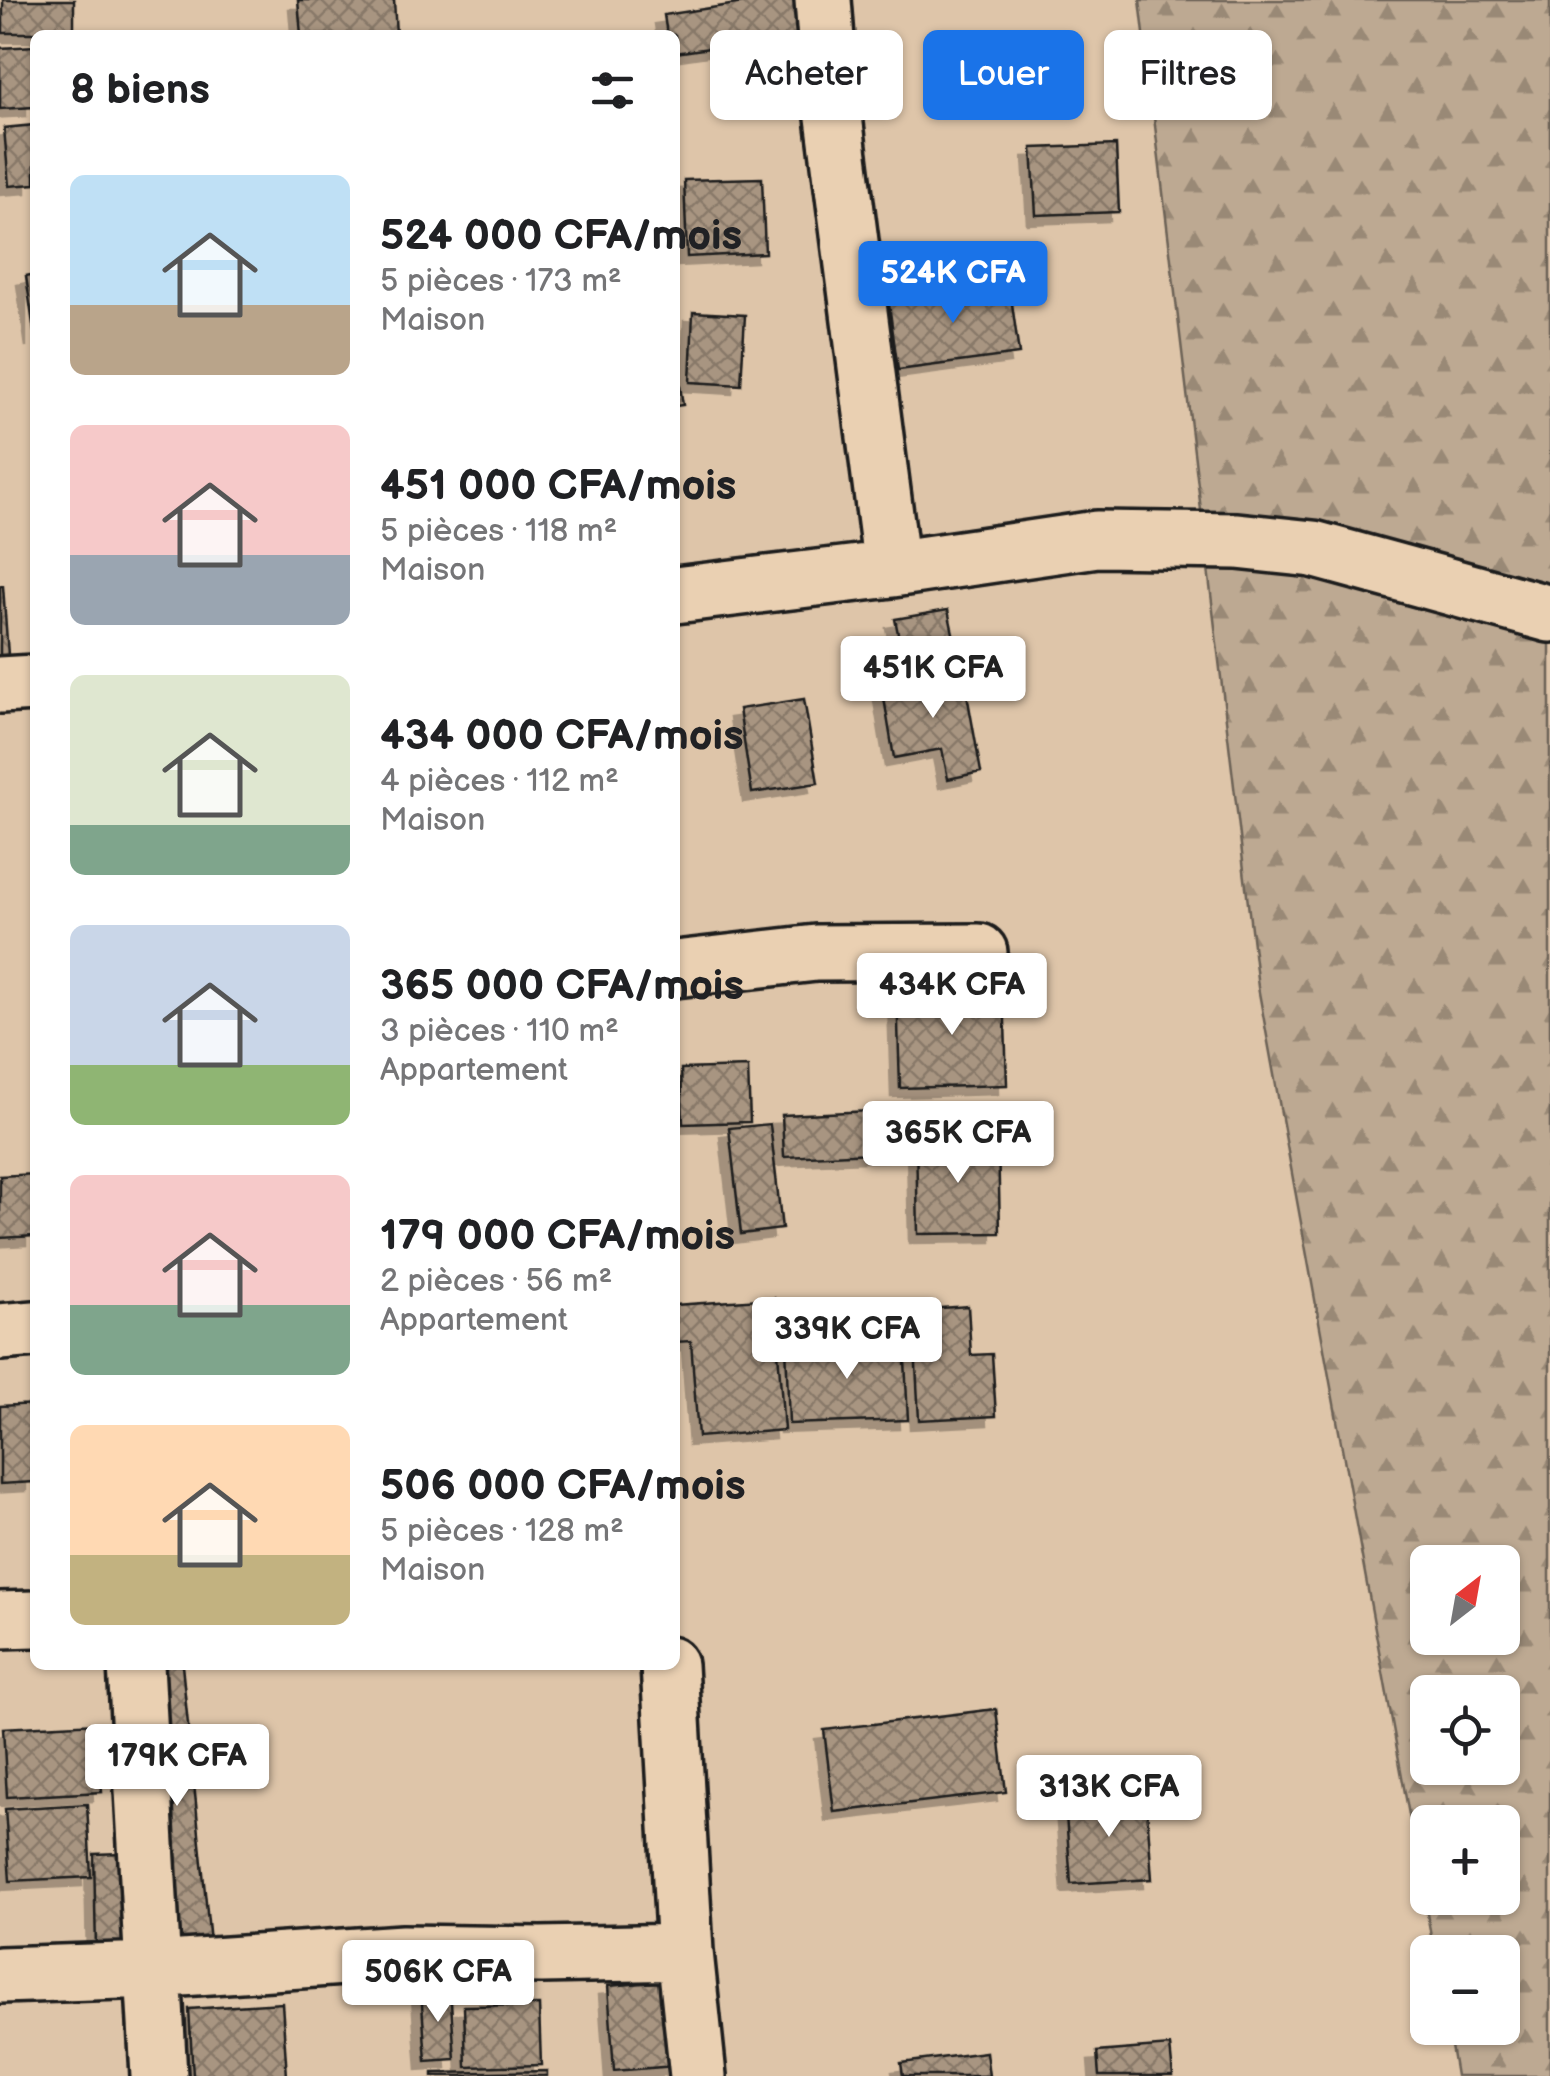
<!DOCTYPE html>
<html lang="fr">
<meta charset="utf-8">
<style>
body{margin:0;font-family:"Balsamiq Sans",sans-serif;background:#f6f6f6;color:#202124;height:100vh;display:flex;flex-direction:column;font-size:38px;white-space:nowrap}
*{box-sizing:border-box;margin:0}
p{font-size:32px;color:#757577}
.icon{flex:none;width:55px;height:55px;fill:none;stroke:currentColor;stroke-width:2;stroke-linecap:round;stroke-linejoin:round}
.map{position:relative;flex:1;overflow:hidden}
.panel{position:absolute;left:30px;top:30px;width:650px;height:1640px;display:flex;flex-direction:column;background:#fff;border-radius:15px;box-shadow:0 2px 8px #0004}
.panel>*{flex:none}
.banner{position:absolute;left:710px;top:30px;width:690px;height:90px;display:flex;gap:20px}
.needle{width:65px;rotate:31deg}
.controls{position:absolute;left:1410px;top:1545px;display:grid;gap:20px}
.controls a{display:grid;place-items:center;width:110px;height:110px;border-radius:15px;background:#fff;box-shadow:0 2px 8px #0004;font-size:50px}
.price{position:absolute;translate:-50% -85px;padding:0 22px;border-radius:10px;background:#fff;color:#222;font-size:32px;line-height:65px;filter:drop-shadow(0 2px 5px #0008)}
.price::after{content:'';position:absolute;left:50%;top:60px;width:30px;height:22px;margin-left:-15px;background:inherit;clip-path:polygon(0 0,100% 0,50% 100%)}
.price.active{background:#1a73e8;color:#fff}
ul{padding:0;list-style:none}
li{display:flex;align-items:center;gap:30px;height:250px;padding:0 40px}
li span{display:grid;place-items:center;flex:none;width:280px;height:200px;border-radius:15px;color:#555}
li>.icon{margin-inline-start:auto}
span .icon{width:120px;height:120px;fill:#fffc;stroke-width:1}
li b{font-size:42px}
h2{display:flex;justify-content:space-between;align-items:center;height:120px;padding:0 40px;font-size:42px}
.pill{padding:0 35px;border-radius:15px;background:#fff;box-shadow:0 2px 8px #0004;font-size:35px;line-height:90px}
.pill.active{background:#1a73e8;color:#fff}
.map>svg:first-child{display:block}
.forest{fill:url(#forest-firs);stroke:#6c6257;stroke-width:2.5;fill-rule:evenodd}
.building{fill:url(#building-cross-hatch);stroke:#1c1c1c;stroke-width:2.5;filter:url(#shadow)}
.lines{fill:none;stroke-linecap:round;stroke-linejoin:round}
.minor-casing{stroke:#1c1c1c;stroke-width:62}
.minor{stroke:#ead0b2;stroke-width:55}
</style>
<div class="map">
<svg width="1550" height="2076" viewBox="0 0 1550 2076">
<defs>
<pattern id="forest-firs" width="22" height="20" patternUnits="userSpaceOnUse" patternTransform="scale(2.5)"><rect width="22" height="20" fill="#bda992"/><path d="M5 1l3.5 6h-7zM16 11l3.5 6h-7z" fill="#998976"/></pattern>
<pattern id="building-cross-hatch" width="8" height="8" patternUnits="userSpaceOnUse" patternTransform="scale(2.5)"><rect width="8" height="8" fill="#a89581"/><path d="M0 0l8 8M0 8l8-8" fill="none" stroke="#887969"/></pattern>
<filter id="shadow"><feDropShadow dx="-9" dy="9" stdDeviation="0" flood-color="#0004"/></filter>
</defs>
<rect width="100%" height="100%" fill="#dec5a9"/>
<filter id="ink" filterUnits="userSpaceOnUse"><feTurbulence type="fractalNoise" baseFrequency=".01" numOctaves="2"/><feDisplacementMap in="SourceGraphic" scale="20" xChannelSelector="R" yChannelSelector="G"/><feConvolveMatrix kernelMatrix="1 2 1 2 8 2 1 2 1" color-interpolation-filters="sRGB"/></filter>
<g filter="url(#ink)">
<!-- forest -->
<path class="forest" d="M1140,0H1550V2076H1456L1448,2028H1502V1952H1434L1258,987ZM1428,1562H1502V1638H1428ZM1428,1692H1502V1768H1428ZM1428,1822H1502V1898H1428Z"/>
<!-- building -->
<path class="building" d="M3,0H74V33H3Z
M298,0H394L396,35H301Z
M763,0H800L805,34L675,53V35H667L664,15Z
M35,46V107L0,109V48Z
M35,125V184L9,186L4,128Z
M1116,145L1119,212L1036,215L1032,148Z
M762,178L765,253L687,257L684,180Z
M35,274V338L26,276Z
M1009,282L1019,354L898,370L888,297Z
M693,312L745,315L741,385L690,382Z
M675,355L683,405L675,406Z
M0,586H3L8,655H0Z
M948,610L959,661L906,672L895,619Z
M963,672L981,772L948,779L942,749L894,758L882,686Z
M804,699L818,783L752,793L739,709Z
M1004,989L1007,1085L900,1088L897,991Z
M748,1067L750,1122L683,1124L681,1069Z
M893,1110L896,1152L784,1157L782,1115Z
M770,1124L782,1229L741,1234L729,1128Z
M998,1139L1000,1233L918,1234L916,1140Z
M35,1174V1236L0,1238V1176Z
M774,1298L784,1430L698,1437L691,1341L675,1342V1305Z
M968,1306L971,1355L992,1354L996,1416L919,1420L913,1310Z
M904,1340L908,1420L789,1424L786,1345Z
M35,1404V1482L0,1484V1406Z
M143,1665H182L211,1952L173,1955Z
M996,1709L1006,1792L834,1812L824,1730Z
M97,1723L102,1792L7,1797L3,1728Z
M1146,1795L1152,1879L1071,1884L1065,1801Z
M87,1804L91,1877L10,1881L5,1809Z
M122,1853L123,1951H96L94,1854Z
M667,1981L674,2066L614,2071L608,1986Z
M450,1988L455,2059L426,2061L421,1990Z
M282,2003L287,2076H193L189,2009Z
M539,2005L541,2065L466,2067L464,2006Z
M1170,2046L1173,2076H1099L1097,2052Z
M986,2052L989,2076H903L901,2063Z
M547,2071V2076H433V2073Z"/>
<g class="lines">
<defs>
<path id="minor" d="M823,0L829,78L892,569
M675,595L892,569L1097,539L1237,541L1313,549L1550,614
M0,685L35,683
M675,969L816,953L979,952
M0,1332L35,1329
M0,1620L35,1619
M136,1665L159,2076
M669,1665L685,1952L698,2076
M0,1975L152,1970L403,1953L541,1955L685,1952"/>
</defs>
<!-- minor casing -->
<use href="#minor" class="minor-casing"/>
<!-- minor -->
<use href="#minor" class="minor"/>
</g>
</g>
</svg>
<div class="controls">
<a><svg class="needle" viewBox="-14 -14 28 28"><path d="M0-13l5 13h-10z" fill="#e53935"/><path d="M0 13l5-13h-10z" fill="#757577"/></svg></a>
<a><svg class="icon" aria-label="locate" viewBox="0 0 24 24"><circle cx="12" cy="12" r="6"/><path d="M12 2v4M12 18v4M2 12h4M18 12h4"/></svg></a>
<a>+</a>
<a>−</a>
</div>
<b class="price active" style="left:953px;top:326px">524K CFA</b>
<b class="price" style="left:933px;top:721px">451K CFA</b>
<b class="price" style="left:952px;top:1038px">434K CFA</b>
<b class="price" style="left:958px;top:1186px">365K CFA</b>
<b class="price" style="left:847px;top:1382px">339K CFA</b>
<b class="price" style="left:177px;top:1809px">179K CFA</b>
<b class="price" style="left:1109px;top:1840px">313K CFA</b>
<b class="price" style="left:438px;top:2025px">506K CFA</b>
<div class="banner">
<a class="pill">Acheter</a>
<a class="pill active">Louer</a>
<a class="pill">Filtres</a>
</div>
<section class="panel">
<h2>8 biens<svg class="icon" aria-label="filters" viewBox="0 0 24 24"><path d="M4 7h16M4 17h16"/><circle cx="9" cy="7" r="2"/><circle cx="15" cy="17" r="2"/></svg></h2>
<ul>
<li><span style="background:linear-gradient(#bfe0f5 65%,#b9a48a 0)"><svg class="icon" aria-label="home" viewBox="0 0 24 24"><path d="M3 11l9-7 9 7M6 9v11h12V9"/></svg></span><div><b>524 000 CFA/mois</b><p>5 pièces · 173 m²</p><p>Maison</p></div></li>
<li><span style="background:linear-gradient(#f6c9c9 65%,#9aa5b1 0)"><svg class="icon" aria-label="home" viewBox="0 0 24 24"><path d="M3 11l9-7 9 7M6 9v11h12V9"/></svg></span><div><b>451 000 CFA/mois</b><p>5 pièces · 118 m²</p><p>Maison</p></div></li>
<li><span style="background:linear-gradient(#dfe7d0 75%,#7fa58c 0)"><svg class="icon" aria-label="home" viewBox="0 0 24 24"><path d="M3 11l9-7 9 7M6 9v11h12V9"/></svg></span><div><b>434 000 CFA/mois</b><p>4 pièces · 112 m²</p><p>Maison</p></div></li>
<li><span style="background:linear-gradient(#c9d6e8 70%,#8fb573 0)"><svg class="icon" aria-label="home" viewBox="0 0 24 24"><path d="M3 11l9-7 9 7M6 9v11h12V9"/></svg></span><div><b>365 000 CFA/mois</b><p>3 pièces · 110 m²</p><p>Appartement</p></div></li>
<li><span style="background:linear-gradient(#f6c9c9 65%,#7fa58c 0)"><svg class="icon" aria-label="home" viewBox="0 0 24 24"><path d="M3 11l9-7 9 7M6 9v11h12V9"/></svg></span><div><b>179 000 CFA/mois</b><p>2 pièces · 56 m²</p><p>Appartement</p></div></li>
<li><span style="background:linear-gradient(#ffd9b3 65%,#c2b280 0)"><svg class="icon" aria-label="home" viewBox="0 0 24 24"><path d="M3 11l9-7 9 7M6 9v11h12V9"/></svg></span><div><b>506 000 CFA/mois</b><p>5 pièces · 128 m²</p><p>Maison</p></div></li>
</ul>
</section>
</div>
